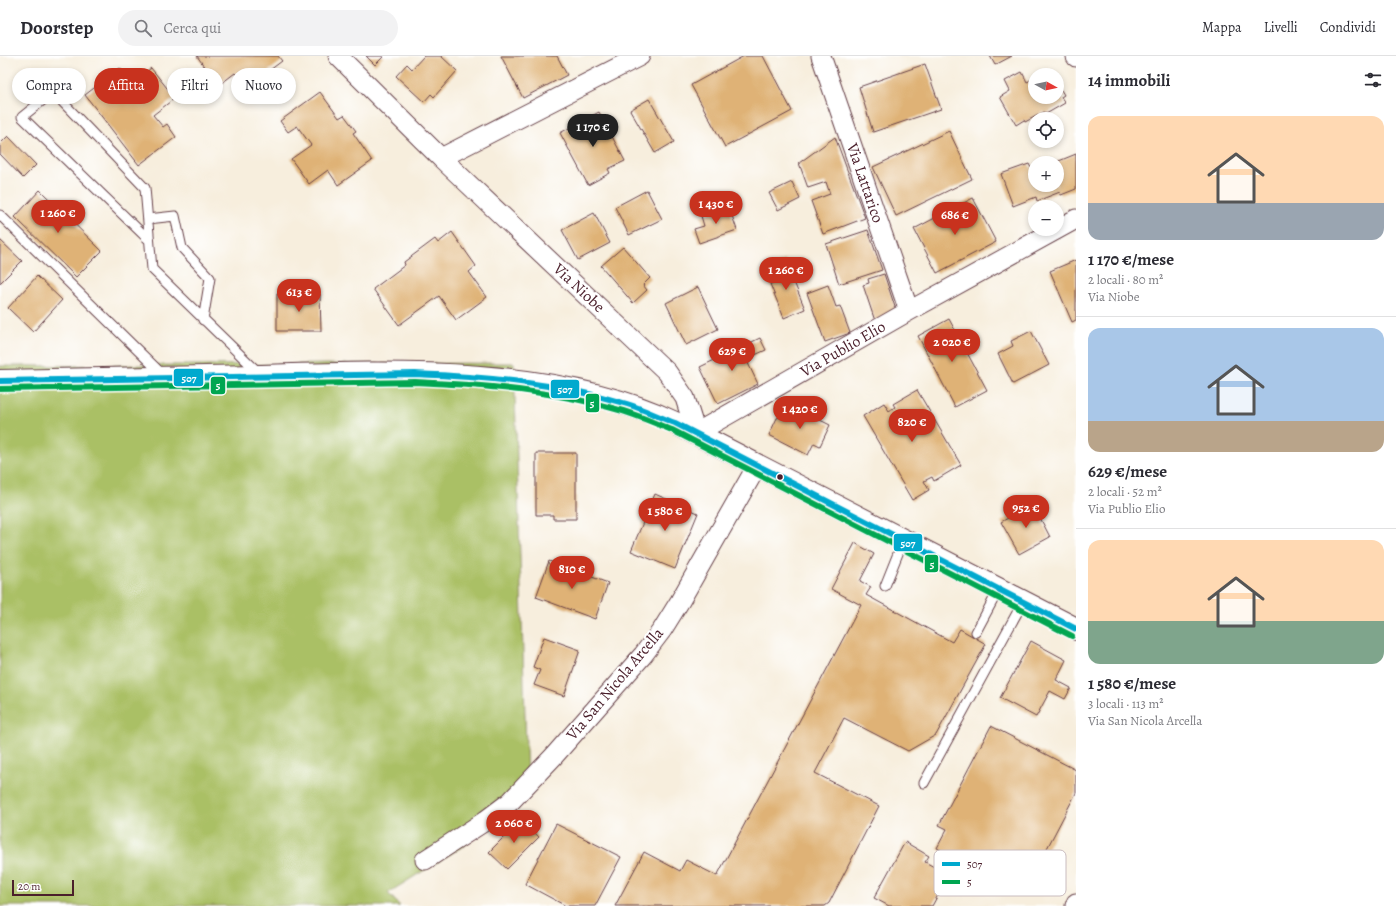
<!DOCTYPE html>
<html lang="it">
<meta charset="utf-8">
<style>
body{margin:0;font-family:Alegreya,serif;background:#f2f2f3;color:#2b2b33;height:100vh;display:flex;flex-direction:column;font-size:15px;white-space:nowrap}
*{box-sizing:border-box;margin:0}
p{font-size:13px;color:#7c7c81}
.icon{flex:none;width:22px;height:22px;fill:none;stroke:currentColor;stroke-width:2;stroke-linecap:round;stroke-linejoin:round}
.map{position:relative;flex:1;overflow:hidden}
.panel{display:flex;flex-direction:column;background:#fff;width:320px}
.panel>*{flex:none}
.guide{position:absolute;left:12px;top:12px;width:380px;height:36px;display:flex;gap:8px}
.needle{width:26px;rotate:98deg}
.fabs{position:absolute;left:1028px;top:12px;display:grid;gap:8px}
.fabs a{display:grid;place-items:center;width:36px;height:36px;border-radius:50%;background:#fff;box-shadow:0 2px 6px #0003;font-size:20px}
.scale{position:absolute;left:12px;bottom:10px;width:62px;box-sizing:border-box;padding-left:4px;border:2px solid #4a1f2b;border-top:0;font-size:11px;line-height:14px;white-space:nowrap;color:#4a1f2b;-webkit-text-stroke:3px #fff;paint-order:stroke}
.price{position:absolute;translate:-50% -34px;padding:0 9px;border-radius:14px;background:#c8321e;color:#fff;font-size:13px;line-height:26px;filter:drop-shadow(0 1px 2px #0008)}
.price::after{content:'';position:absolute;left:50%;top:24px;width:12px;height:9px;margin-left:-6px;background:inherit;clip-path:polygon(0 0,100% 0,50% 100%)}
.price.active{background:#222;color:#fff}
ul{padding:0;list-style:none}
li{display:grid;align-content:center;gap:8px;height:212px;padding:0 12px}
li+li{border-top:1px solid #e1e1e2}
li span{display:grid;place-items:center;height:124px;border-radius:12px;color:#555}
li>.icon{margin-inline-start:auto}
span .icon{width:72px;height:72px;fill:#fffc;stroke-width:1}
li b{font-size:17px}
h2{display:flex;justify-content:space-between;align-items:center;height:48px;padding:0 12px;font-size:17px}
.pill{padding:0 14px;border-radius:18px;background:#fff;box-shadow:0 2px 6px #0003;font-size:14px;line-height:36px}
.pill.active{background:#c8321e;color:#fff}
header{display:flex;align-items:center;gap:24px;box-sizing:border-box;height:56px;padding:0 20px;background:#fff;border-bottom:1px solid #e1e1e2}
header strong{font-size:19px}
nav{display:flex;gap:22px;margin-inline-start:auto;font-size:14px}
.search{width:280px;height:36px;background:#f2f2f3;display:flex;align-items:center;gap:10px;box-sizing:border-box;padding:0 14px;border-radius:22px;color:#7c7c81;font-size:15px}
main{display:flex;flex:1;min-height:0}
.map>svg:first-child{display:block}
.green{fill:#aac065;stroke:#7a7048}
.building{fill:#dfb276}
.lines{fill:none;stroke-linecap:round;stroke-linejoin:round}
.service-casing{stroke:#643e46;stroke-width:11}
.minor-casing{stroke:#643e46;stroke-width:21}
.secondary-casing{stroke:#643e46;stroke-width:24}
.service{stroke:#fff;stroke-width:9}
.minor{stroke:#fff;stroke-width:19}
.secondary{stroke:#fff;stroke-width:22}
.bus-1-casing{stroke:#fff;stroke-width:9}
.bus-2-casing{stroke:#fff;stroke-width:9}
.bus-1{stroke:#00a9ce;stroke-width:6}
.bus-2{stroke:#00a651;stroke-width:6}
.bus-dot{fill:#4a1f2b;stroke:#fff;stroke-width:1.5}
.labels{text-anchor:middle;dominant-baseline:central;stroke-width:4;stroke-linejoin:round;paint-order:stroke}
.street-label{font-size:16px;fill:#4a1f2b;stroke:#fff}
.key{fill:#fff;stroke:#c9bcbf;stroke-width:1}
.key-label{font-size:11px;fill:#4a1f2b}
.line-badge{stroke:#fff;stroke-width:1.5}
.badge-label{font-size:11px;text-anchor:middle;font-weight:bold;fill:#fff}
</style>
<header>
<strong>Doorstep</strong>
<div class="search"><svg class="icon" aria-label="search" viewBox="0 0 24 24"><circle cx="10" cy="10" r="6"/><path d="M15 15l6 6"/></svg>Cerca qui</div>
<nav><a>Mappa</a><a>Livelli</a><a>Condividi</a></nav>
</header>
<main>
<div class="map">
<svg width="1076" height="850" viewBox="0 0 1076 850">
<rect width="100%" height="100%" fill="#fff"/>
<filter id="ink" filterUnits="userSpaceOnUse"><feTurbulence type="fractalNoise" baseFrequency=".025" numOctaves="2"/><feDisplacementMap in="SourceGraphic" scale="8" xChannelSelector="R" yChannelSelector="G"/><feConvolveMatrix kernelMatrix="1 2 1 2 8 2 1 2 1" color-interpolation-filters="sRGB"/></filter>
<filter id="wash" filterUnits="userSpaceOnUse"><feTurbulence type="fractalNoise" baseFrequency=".012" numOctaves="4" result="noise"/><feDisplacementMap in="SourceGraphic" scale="16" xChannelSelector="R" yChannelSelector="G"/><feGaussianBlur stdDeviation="0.9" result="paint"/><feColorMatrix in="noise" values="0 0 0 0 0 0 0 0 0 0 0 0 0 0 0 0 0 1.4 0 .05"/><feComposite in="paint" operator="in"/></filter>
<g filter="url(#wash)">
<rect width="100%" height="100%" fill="#f7eedd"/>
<!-- green -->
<path class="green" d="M514,307L527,723L468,787L388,837L400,850H0V310Z"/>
<g id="blocks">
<!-- building -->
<path class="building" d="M197,0H278L282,5L246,32L235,17L218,30Z
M366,0H384L375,9Z
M424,0H441L457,15L434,41L431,38L424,46L396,20L407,8L412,13Z
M501,0H557L567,19L523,42Z
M744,0H763L792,55L725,91L691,29Z
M990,0H1012L995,9Z
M925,8L941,53L873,76L859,31Z
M120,12L132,27L151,12L175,42L153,59L163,71L167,68L176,81L139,109L85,39Z
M1050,14L1053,19H1040Z
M1022,16L1027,26L1035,22V41H1057V27L1064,39L1061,41L1065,47L1046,58L1044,56L1025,66L1024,64L1016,69L1000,41L1010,35L1005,25Z
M320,36L339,62L344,59L356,75L353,77L372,105L338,129L328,114L309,128L291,103L311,89L297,70L288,76L280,65Z
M649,43L674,86L655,97L630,54Z
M599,56L625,105L608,113L610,117L588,129L560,77Z
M949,75L972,123L896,160L873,111Z
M8,80L36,109L23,122L0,98V88Z
M835,81L865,162L823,178L811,145L830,138L826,126L808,132L799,107Z
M1076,98V133L1061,139L1060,136L1037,145L1036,141L1013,150L1001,118L1029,108L1031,112L1035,111V129H1057V107H1054Z
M792,126L800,143L778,154L769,137Z
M40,134L102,195L76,221L15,161Z
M647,134L662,163L629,179L615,151Z
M973,142L996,186L937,217L914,173Z
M729,151L737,174L699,187L694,173L704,170L701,160Z
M594,157L610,187L578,204L562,174Z
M868,174L882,214L839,228L826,188Z
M452,176L476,210L469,216L487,241L456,264L439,240L399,269L373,233L405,209L404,206L435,183L438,187Z
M0,184L22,205L0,227Z
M623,191L650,222L643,229L647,234L633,247L601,210Z
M785,204L805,253L784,262L770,228L779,224L773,209Z
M1076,204V264L1072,266L1050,215Z
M884,218L897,257L875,265L863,229L869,227L868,223Z
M37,220L62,244L33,276L8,252Z
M828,229L836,251L840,250L850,277L825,286L807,237Z
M698,231L718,273L686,289L666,247Z
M277,238H320L321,275H277Z
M949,263L987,334L955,351L918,280Z
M1031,275L1049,309L1013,328L998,298L1013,290L1011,285Z
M760,282L766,294L746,303L758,328L718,348L700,311Z
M917,334L961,409L934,425L932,421L924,425L929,434L912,444L863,360L884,347L889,355L895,351L893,348Z
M796,352L830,369L820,390L814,387L808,399L769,379L777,362Z
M536,397H576V463H553V459H536Z
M655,438L698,457L675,513L631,495Z
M1033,448L1050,481L1019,498L1001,466Z
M855,487L874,498L860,525L871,531L866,539L952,586L960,573L986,588L936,679L908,695L844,662L815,717L879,750L829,847L825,850H615L644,796L680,815L686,804L717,820L861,549L831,533Z
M549,505L608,527L595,563L536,541Z
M544,581L580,594L564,640L534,629L540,614L533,611Z
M1031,585L1066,604L1056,624L1071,632L1065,643L1050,635L1036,661L1000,642Z
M991,670L1076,714V737L1033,819L1019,812L1010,829L937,792L947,773L939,769Z
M521,764L539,781L507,813L489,796Z
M556,768L621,801L595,850H566L525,828Z
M905,786L929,800L925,806L949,819L932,850H889L874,842Z"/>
</g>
</g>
<g filter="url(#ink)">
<use href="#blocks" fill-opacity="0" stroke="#643e46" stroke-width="1"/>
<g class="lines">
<defs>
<path id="service" d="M0,159L163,319
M148,163L175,160L182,192L210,222L203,264
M149,184L22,61L53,36L145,132L152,213L259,317
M885,530L903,485
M976,576L999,533
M924,727L1023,546"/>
<path id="minor" d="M338,0L441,102L667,316L685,342L696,377L909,255L1076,163
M821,0L909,255
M1076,0V1
M441,102L640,0
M425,804L482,767L510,746L553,701L643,599L662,574L680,545L757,410
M1075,850L1076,847"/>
<path id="secondary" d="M0,325C86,323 171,322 257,320C389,316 554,309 675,367L1076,573"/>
</defs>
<!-- service casing -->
<use href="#service" class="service-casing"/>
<!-- minor casing -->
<use href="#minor" class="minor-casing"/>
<!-- secondary casing -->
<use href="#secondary" class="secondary-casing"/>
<!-- service -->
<use href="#service" class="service"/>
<!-- minor -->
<use href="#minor" class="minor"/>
<!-- secondary -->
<use href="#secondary" class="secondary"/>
<defs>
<path id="bus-1" d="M0,325L415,318C487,321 558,327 627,348C643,353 659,361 675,367L1076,573"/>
<path id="bus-2" d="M0,333L415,326C486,329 555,335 623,355C640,360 656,368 672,374L1072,580"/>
</defs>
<!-- bus-1 casing -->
<use href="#bus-1" class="bus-1-casing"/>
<!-- bus-2 casing -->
<use href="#bus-2" class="bus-2-casing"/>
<!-- bus-1 -->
<use href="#bus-1" class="bus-1"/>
<!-- bus-2 -->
<use href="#bus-2" class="bus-2"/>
</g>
</g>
<!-- markers -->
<circle class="bus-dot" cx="780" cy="421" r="3.5"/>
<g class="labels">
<!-- street labels -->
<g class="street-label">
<text transform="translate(865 127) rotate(71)">Via Lattarico</text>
<text transform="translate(579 232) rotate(43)">Via Niobe</text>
<text transform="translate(843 293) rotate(-30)">Via Publio Elio</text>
<text transform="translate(615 628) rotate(-50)">Via San Nicola Arcella</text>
</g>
</g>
<!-- legend -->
<rect x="934" y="794" width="132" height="46" rx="6" class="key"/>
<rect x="942" y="806" width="18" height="4" fill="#00a9ce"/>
<rect x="942" y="824" width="18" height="4" fill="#00a651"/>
<g class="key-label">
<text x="967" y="812">507</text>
<text x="967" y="830">5</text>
</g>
<g class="line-badge">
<rect x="173" y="312" width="31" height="19" rx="4" fill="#00a9ce"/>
<rect x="210" y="320" width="16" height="19" rx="4" fill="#00a651"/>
<rect x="550" y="323" width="30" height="20" rx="4" fill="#00a9ce"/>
<rect x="585" y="337" width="15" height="20" rx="4" fill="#00a651"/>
<rect x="893" y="477" width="30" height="19" rx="4" fill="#00a9ce"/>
<rect x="924" y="498" width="15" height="19" rx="4" fill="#00a651"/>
</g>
<g class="badge-label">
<text x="189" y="326">507</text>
<text x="218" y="333">5</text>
<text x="565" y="337">507</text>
<text x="592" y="351">5</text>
<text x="908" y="491">507</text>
<text x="932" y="512">5</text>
</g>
</svg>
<div class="fabs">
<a><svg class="needle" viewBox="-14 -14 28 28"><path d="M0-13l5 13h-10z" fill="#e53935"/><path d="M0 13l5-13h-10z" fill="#7c7c81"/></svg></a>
<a><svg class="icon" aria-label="locate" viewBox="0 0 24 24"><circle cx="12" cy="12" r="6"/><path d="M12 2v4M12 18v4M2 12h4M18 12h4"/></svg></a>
<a>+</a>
<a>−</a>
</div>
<div class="scale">20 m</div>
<b class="price active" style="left:593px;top:92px">1 170 €</b>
<b class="price" style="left:716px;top:169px">1 430 €</b>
<b class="price" style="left:58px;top:178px">1 260 €</b>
<b class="price" style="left:955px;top:180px">686 €</b>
<b class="price" style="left:786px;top:235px">1 260 €</b>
<b class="price" style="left:299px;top:257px">613 €</b>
<b class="price" style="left:952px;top:307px">2 020 €</b>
<b class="price" style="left:732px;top:316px">629 €</b>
<b class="price" style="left:800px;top:374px">1 420 €</b>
<b class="price" style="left:912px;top:387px">820 €</b>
<b class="price" style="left:1026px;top:473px">952 €</b>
<b class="price" style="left:665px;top:476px">1 580 €</b>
<b class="price" style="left:572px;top:534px">810 €</b>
<b class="price" style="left:514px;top:788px">2 060 €</b>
<div class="guide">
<a class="pill">Compra</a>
<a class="pill active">Affitta</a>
<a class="pill">Filtri</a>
<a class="pill">Nuovo</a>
</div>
</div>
<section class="panel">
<h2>14 immobili<svg class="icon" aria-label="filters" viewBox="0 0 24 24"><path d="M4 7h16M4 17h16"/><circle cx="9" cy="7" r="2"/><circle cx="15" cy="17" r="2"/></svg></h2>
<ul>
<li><span style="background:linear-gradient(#ffd9b3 70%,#9aa5b1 0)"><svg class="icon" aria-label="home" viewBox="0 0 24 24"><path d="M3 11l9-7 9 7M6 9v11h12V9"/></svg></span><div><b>1 170 €/mese</b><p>2 locali · 80 m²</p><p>Via Niobe</p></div></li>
<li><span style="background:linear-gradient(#a9c7e8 75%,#b9a48a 0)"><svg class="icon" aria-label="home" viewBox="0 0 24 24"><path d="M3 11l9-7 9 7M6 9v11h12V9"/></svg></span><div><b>629 €/mese</b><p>2 locali · 52 m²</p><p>Via Publio Elio</p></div></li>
<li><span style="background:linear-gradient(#ffd9b3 65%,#7fa58c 0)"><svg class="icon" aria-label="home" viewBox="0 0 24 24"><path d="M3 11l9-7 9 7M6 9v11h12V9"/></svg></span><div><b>1 580 €/mese</b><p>3 locali · 113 m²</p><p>Via San Nicola Arcella</p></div></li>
</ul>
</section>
</main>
